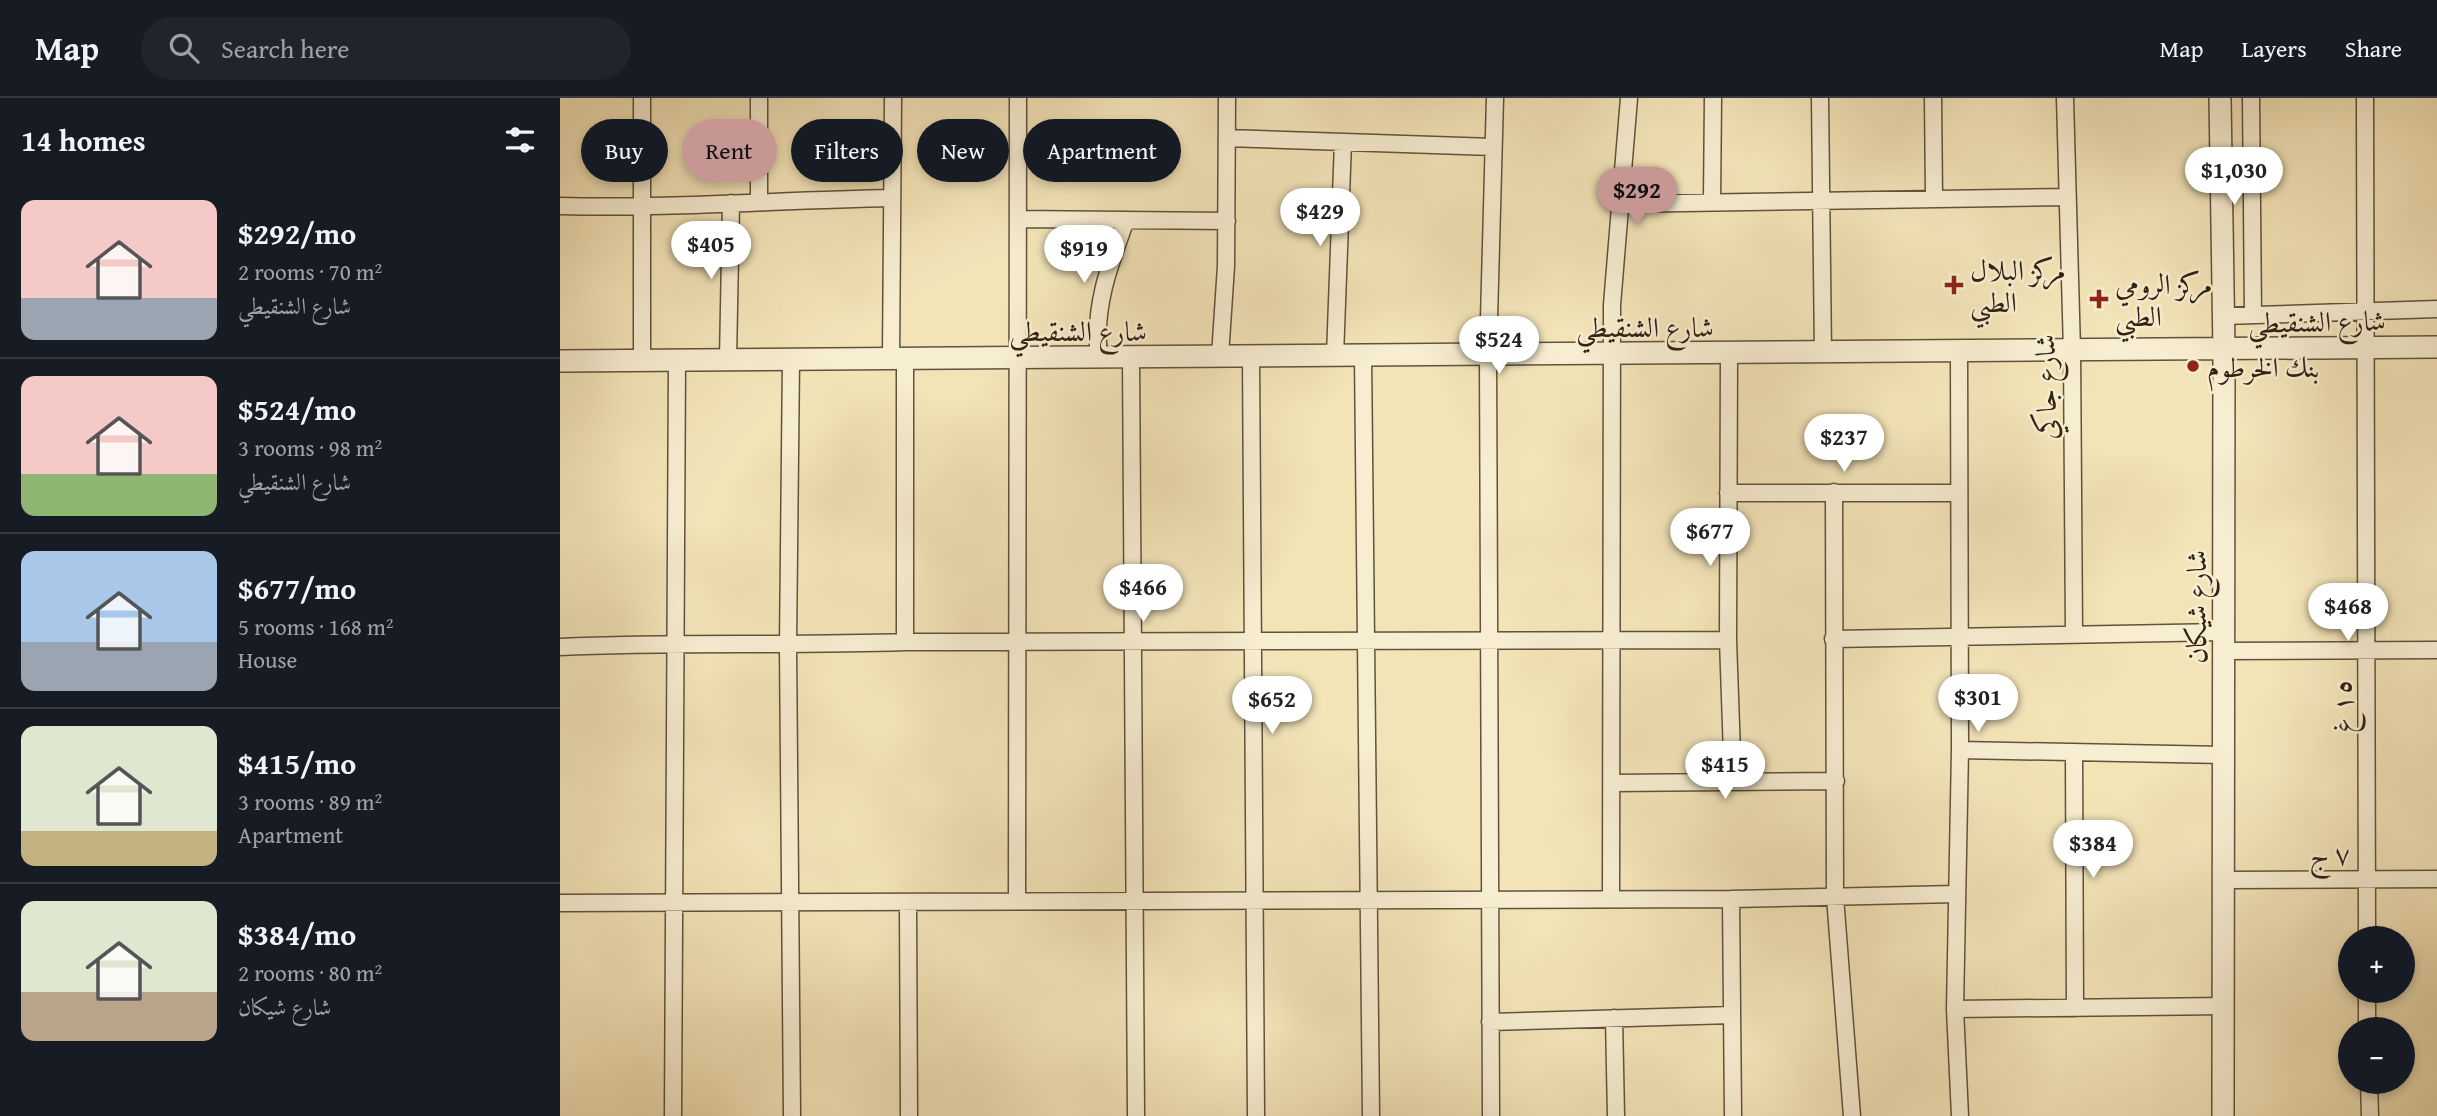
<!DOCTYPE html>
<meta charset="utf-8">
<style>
body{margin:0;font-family:"Gentium Book Plus",Amiri,serif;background:#20242c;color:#f1f3f6;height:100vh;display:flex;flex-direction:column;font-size:26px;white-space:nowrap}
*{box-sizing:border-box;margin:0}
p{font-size:23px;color:#9ea1a6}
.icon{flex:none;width:38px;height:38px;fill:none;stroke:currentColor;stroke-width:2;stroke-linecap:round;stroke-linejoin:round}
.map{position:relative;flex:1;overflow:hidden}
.drawer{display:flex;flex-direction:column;background:#171b24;width:560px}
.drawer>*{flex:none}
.hud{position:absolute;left:21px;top:21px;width:665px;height:63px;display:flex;gap:14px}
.fabs{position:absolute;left:1778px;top:828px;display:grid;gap:14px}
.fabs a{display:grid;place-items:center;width:77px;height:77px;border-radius:50%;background:#171b24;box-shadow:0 4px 10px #0003;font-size:35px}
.price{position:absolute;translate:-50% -60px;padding:0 16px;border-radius:24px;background:#fff;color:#222;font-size:23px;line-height:46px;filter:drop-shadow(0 2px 4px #0008)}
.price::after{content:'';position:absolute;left:50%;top:42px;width:21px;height:16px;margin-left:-10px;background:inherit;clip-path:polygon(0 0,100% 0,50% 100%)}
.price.current{background:#c59692;color:#111}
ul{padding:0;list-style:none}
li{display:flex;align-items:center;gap:21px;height:175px;padding:0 21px}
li+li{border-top:2px solid #363941}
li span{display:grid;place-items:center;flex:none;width:196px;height:140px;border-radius:14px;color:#555}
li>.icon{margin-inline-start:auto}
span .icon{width:84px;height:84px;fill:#fffc;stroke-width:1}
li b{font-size:30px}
h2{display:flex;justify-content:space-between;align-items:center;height:84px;padding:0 21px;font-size:30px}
.chip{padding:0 24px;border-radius:32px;background:#171b24;box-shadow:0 4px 10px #0003;font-size:24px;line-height:63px}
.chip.current{background:#c59692;color:#111}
header{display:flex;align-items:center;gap:42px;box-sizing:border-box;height:98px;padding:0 35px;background:#171b24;border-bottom:2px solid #363941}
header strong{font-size:33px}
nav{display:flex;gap:38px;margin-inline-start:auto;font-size:24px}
.search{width:490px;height:63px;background:#20242c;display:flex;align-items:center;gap:18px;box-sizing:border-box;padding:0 24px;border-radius:38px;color:#9ea1a6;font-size:26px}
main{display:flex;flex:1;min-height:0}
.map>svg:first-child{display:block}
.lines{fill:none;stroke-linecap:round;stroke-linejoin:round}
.minor-casing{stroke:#62523b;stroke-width:19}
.tertiary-casing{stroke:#62523b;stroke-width:24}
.minor{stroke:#f7edd1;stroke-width:16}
.tertiary{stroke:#f7edd1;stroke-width:21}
.poi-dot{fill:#8f2418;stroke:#f7edd1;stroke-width:2.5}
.labels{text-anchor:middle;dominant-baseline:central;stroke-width:5;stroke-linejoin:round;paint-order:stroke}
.poi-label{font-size:28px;fill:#312211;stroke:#f7edd1;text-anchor:start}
.street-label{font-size:28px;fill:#312211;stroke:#f7edd1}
</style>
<header>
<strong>Map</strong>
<div class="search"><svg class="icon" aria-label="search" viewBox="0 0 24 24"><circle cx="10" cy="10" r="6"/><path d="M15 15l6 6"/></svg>Search here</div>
<nav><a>Map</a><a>Layers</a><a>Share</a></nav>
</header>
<main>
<section class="drawer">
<h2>14 homes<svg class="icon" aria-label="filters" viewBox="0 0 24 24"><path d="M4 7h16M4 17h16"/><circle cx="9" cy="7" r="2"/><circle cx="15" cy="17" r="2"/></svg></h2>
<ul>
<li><span style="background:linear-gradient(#f6c9c9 70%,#9aa5b1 0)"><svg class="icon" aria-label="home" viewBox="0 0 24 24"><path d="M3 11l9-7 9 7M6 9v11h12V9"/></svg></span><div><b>$292/mo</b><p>2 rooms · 70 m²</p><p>شارع الشنقيطي</p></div></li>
<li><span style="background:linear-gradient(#f6c9c9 70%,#8fb573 0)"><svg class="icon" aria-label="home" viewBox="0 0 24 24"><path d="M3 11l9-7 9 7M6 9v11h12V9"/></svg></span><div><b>$524/mo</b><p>3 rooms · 98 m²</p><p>شارع الشنقيطي</p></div></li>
<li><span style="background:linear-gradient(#a9c7e8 65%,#9aa5b1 0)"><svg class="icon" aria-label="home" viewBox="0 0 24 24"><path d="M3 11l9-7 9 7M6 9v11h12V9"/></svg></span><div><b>$677/mo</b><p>5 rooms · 168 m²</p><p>House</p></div></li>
<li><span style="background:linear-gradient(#dfe7d0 75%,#c2b280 0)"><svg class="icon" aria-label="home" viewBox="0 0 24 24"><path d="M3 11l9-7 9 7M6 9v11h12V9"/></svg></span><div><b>$415/mo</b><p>3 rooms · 89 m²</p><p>Apartment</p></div></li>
<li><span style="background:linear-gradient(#dfe7d0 65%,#b9a48a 0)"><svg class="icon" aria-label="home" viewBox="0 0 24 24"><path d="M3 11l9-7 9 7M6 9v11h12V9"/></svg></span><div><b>$384/mo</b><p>2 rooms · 80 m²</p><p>شارع شيكان</p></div></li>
</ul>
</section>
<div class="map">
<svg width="1877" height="1018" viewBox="0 0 1877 1018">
<rect width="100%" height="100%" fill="#f3e4b8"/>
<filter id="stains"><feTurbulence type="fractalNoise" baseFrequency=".00286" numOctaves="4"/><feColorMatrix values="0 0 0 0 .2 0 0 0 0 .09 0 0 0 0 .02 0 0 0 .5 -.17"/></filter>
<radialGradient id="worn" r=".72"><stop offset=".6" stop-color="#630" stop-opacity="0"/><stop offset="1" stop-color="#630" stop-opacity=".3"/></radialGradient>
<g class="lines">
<defs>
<path id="minor" d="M1260,0L1263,255
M1373,0L1374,100
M1505,0L1512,253L1514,536
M1691,0L1693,217
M1805,0L1807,840
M667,40L933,49
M199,103V0
M1152,103L1153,0
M1060,106L1507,99
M0,108C110,111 220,102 331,100
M458,121L667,123
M1664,218L1877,211
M1399,254L1400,652L1395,911L1400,1018
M1169,256L1168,542L1173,684
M660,258L666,168L667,0
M775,258L783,44
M803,258L811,1018
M539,259C533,210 549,168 566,122
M571,259L576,1018
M691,259L696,1018
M231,261L228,548L232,1018
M331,261L333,0
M345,261V544
M82,262V0
M168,262L171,105
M1274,394L1275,799L1292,1018
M1168,395H1399
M1273,541L1663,534
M0,549C115,544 230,548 345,544L1168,542
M1663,553L1877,552
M1400,652L1664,657
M1514,654L1515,910
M1053,685L1276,683
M1663,782L1877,781
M1051,801L1052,207L1069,0
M1171,801L1173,1018
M457,803L458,0
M348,804L349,1018
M0,805L1171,801L1395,796
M1807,892V931
M1395,911L1665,908
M1054,920L1056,1018
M930,924L1172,917
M1809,984L1810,1018
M113,1018L117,262
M931,1018L928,257L935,0"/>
<path id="tertiary" d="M1660,0L1664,253L1663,1018
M0,263L1877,249"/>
</defs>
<!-- minor casing -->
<use href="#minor" class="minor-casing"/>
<!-- tertiary casing -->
<use href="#tertiary" class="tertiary-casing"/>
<!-- minor -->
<use href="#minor" class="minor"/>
<!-- tertiary -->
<use href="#tertiary" class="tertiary"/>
</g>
<!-- markers -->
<g class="poi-dot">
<path d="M1390.5 176.5h7v7h7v7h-7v7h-7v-7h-7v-7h7z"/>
<path d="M1535.5 190.5h7v7h7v7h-7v7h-7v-7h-7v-7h7z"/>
<circle cx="1633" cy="268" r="7"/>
</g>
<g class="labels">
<!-- poi labels -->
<g class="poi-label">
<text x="1410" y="171">مركز البلال<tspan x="1410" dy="32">الطبي</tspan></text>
<text x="1555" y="185">مركز الرومي<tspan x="1555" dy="32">الطبي</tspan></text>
<text x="1647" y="268">بنك الخرطوم</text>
</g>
<!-- street labels -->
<g class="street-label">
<text transform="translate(1757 223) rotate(-1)">شارع الشنقيطي</text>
<text x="1085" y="228">شارع الشنقيطي</text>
<text x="518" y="232">شارع الشنقيطي</text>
<text transform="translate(1485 289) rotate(-91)">شارع جاكي</text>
<text transform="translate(1635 509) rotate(-90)">شارع شيكان</text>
<text transform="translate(1781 608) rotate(-90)">١٥ غ</text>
<text x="1770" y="755">٧ ج</text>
</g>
</g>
<rect width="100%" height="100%" filter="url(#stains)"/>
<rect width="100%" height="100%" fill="url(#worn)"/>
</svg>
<div class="fabs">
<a>+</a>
<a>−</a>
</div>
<b class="price" style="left:1674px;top:109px">$1,030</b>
<b class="price current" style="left:1077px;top:129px">$292</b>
<b class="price" style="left:760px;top:150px">$429</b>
<b class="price" style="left:151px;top:183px">$405</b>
<b class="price" style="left:524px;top:187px">$919</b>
<b class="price" style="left:939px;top:278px">$524</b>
<b class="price" style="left:1284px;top:376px">$237</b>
<b class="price" style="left:1150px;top:470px">$677</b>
<b class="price" style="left:583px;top:526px">$466</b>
<b class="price" style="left:1788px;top:545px">$468</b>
<b class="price" style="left:1418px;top:636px">$301</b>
<b class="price" style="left:712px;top:638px">$652</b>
<b class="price" style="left:1165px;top:703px">$415</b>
<b class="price" style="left:1533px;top:782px">$384</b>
<div class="hud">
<a class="chip">Buy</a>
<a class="chip current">Rent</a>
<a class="chip">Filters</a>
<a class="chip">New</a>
<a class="chip">Apartment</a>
</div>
</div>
</main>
